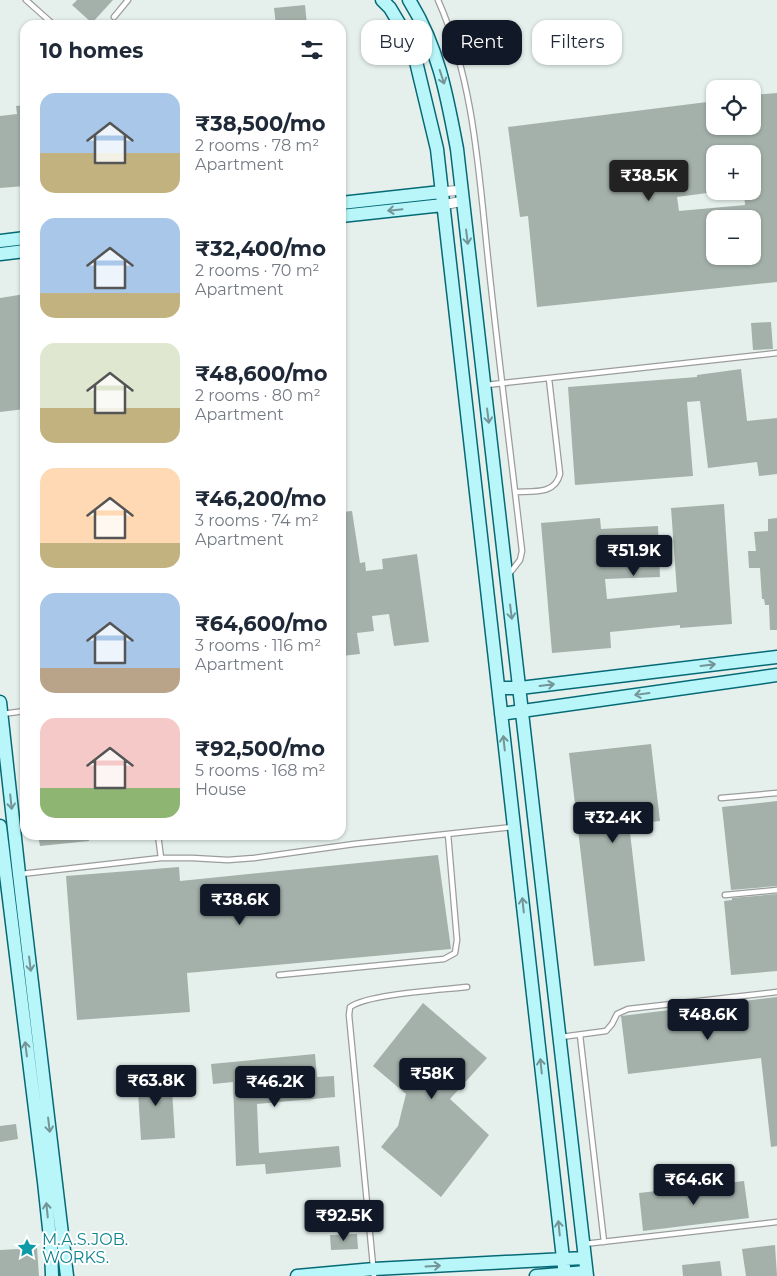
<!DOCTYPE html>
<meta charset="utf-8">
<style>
body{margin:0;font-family:Montserrat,sans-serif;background:#f2f2f3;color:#1f2937;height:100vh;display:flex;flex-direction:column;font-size:19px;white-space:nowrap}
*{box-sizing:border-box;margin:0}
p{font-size:16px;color:#747a83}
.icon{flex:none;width:28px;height:28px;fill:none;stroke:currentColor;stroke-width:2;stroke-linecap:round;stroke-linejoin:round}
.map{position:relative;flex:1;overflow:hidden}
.drawer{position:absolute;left:20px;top:20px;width:326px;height:820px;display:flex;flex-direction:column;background:#fff;border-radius:15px;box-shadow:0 1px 4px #0004}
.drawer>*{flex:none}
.banner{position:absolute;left:361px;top:20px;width:340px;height:45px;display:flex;gap:10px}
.tools{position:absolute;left:706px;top:80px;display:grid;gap:10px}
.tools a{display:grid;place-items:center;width:55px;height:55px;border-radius:10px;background:#fff;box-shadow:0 1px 4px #0004;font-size:25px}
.price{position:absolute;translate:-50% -42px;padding:0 11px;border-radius:5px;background:#111827;color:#fff;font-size:16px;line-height:32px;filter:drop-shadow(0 1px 2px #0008)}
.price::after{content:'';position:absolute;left:50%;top:30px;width:15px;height:11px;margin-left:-8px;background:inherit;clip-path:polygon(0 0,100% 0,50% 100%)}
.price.current{background:#222;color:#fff}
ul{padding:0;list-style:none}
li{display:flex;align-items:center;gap:15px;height:125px;padding:0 20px}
li span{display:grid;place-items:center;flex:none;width:140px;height:100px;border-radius:15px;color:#555}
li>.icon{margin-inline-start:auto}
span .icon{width:60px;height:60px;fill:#fffc;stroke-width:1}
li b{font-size:21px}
h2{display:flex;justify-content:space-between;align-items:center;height:60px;padding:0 20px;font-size:21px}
.tag{padding:0 18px;border-radius:15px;background:#fff;box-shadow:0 1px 4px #0004;font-size:18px;line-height:45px}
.tag.current{background:#111827;color:#fff}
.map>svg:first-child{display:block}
.building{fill:#a4b1aa;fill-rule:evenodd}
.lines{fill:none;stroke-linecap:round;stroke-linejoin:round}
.lane-casing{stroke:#9c9c9c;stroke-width:7}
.street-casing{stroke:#9c9c9c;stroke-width:11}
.secondary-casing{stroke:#056a76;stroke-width:15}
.lane{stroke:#fff;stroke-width:4.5}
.street{stroke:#fff;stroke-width:9}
.secondary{stroke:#b9f6f9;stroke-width:12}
.oneway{stroke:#749597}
.labels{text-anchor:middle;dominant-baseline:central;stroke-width:4;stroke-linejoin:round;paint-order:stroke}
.culture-label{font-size:16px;fill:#0d838f;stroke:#fff;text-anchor:start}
</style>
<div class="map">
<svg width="777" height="1276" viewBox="0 0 777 1276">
<rect width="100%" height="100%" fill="#e5f0ec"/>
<!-- building -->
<path class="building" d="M77,0H113L92,23L72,5Z
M305,5L307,25H276L274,8Z
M777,93V282L537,307L528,216L520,217L508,127L715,101V126H752V95ZM752,146V191H744L745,205L679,211L677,197L715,192V154H726L725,147ZM715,219H752V256H715Z
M25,105V186L0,188V116L17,114L16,106Z
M25,294V409L0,412V298Z
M771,322L773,349L753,350L751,323Z
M741,369L747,421L777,418V474L759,476L757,462L708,468L700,401L687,402L693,476L575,485L568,387L697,377V375Z
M724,504L732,624L680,628V625L610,632L611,648L552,653L541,523L600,518L601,529L658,526L660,577L605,579L607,599L677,592L671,508Z
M352,511L360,563L365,562L366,571L383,569L382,559L417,554L429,642L394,646L389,614L372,616L374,631L357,633L360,654L341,656V512Z
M777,518V630H770L769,605H765L764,599H762L760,568H749L748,551H756L754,532L768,531V519Z
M651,744L660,821L629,824L645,961L594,966L569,753Z
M777,801V886L731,890L722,807Z
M38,835H89V841L40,846Z
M438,855L451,949L187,973L190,1012L77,1020L66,876L179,867L180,881Z
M777,894V971L731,975L724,901L732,900V898Z
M777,997V1146L771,1147L761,1058L628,1074L621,1016Z
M423,1003L487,1058L450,1099L489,1135L441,1197L381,1147L398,1126L406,1094L373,1066Z
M315,1054L317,1077L334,1076L335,1097L257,1104L259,1153L339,1146L341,1167L266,1174L265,1164L236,1166L233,1082L213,1084L211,1064Z
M171,1074L175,1138L141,1140L137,1076Z
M16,1124L18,1139L0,1142V1126Z
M744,1181L749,1218L643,1231L639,1193Z
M357,1234L358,1249L331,1250L330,1235Z
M775,1245L777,1276H746L742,1249Z
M37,1248L39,1276H0V1250Z
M720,1261L722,1276H683L682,1265Z"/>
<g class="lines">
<defs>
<path id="lane" d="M26,0L54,25
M438,0C475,83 479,178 489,268C499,362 511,456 522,551L520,560L509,574
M114,17L128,0
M486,385L777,353
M515,492C533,491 555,495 560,474L549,379
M2,714L25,711
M721,798L777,793
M158,835L161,858
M21,874L161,858H192L228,860L254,858L354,844L512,827
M725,895L777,890
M279,975L444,959L455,953L457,940L448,834
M580,1035L604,1242
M561,1037L606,1031L612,1024L617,1014L628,1009L777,992
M584,1244L777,1222
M374,1276L349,1015L350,1007C368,994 441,990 467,987"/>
<path id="street" d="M441,192L462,190
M443,205L463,201"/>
<path id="secondary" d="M382,0L390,8L412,45L437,149L565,1276
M409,0C438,46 447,96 457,149L587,1276
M341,203L441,192
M341,216L443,205
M0,241L25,238
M0,254L25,251
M499,688H520L777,657
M0,702L19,874L67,1276
M501,714L777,675
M0,826L44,1182L51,1247L52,1276
M297,1276L374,1269L584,1258
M536,1276L586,1272"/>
</defs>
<!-- lane casing -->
<use href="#lane" class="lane-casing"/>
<!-- street casing -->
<use href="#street" class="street-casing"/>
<!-- secondary casing -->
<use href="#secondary" class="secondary-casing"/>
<!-- lane -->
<use href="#lane" class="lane"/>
<!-- street -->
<use href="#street" class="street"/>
<!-- secondary -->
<use href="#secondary" class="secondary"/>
</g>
<!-- one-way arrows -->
<defs><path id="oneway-shaft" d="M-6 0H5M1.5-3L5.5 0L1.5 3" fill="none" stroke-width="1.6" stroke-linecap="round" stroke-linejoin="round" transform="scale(1.25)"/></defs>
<g class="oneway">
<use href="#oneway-shaft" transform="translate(442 77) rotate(72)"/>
<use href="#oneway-shaft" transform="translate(395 210) rotate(174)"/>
<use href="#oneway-shaft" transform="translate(467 237) rotate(83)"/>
<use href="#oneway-shaft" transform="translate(488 416) rotate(83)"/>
<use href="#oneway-shaft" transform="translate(511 612) rotate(83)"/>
<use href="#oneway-shaft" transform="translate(708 665) rotate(-7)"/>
<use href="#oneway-shaft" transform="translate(547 685) rotate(-7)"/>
<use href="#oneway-shaft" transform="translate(642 694) rotate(172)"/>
<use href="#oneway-shaft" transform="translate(504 743) rotate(-96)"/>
<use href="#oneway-shaft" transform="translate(11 802) rotate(84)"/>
<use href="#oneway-shaft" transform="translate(523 905) rotate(-96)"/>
<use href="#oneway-shaft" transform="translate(30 964) rotate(83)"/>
<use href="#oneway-shaft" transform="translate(26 1049) rotate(-97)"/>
<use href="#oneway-shaft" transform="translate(541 1066) rotate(-96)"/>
<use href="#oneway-shaft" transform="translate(49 1125) rotate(83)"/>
<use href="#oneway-shaft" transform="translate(47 1210) rotate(-96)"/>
<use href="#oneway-shaft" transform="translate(559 1228) rotate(-96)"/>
<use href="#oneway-shaft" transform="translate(433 1266) rotate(-3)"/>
</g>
<!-- icons -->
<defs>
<symbol id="sight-bare" viewBox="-9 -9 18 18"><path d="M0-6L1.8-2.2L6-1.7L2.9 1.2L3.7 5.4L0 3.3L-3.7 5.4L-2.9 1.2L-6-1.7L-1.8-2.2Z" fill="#0f9aa8" stroke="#fff" stroke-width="2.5" paint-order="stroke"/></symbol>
</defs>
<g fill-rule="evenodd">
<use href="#sight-bare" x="13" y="1234" width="28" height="28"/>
</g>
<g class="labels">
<!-- culture labels -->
<g class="culture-label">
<text x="42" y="1239">M.A.S.JOB.<tspan x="42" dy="18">WORKS.</tspan></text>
</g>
</g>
</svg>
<div class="tools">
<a><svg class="icon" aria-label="locate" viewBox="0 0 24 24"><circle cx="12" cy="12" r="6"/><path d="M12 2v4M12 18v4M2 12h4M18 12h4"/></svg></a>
<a>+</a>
<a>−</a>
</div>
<b class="price current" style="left:649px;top:202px">₹38.5K</b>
<b class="price" style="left:634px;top:577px">₹51.9K</b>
<b class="price" style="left:613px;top:844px">₹32.4K</b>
<b class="price" style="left:240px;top:926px">₹38.6K</b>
<b class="price" style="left:708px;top:1041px">₹48.6K</b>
<b class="price" style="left:432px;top:1100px">₹58K</b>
<b class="price" style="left:156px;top:1107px">₹63.8K</b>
<b class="price" style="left:275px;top:1108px">₹46.2K</b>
<b class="price" style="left:694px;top:1206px">₹64.6K</b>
<b class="price" style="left:344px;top:1242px">₹92.5K</b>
<div class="banner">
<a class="tag">Buy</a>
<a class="tag current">Rent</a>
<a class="tag">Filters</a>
</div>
<section class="drawer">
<h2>10 homes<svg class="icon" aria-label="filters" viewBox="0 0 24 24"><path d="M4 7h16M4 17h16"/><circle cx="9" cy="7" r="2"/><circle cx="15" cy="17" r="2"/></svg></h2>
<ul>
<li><span style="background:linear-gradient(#a9c7e8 60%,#c2b280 0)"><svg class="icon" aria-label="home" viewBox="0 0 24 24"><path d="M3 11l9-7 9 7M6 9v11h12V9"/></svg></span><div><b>₹38,500/mo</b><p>2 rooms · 78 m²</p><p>Apartment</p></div></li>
<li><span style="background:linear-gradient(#a9c7e8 75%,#c2b280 0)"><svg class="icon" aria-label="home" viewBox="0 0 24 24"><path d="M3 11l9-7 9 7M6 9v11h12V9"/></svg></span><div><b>₹32,400/mo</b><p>2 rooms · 70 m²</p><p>Apartment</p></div></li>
<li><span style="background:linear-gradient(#dfe7d0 65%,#c2b280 0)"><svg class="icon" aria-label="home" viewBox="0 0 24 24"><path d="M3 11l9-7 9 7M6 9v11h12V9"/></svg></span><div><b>₹48,600/mo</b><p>2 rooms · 80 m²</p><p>Apartment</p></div></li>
<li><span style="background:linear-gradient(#ffd9b3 75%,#c2b280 0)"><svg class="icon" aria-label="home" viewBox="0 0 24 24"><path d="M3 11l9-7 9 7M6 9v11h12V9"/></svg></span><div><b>₹46,200/mo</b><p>3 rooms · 74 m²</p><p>Apartment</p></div></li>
<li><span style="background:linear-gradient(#a9c7e8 75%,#b9a48a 0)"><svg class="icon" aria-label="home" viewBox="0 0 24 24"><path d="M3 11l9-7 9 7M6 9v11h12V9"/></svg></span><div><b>₹64,600/mo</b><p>3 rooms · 116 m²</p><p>Apartment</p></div></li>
<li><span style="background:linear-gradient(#f6c9c9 70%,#8fb573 0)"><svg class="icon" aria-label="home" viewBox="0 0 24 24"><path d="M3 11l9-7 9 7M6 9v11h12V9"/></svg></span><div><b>₹92,500/mo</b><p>5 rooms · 168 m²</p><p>House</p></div></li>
</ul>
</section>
</div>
